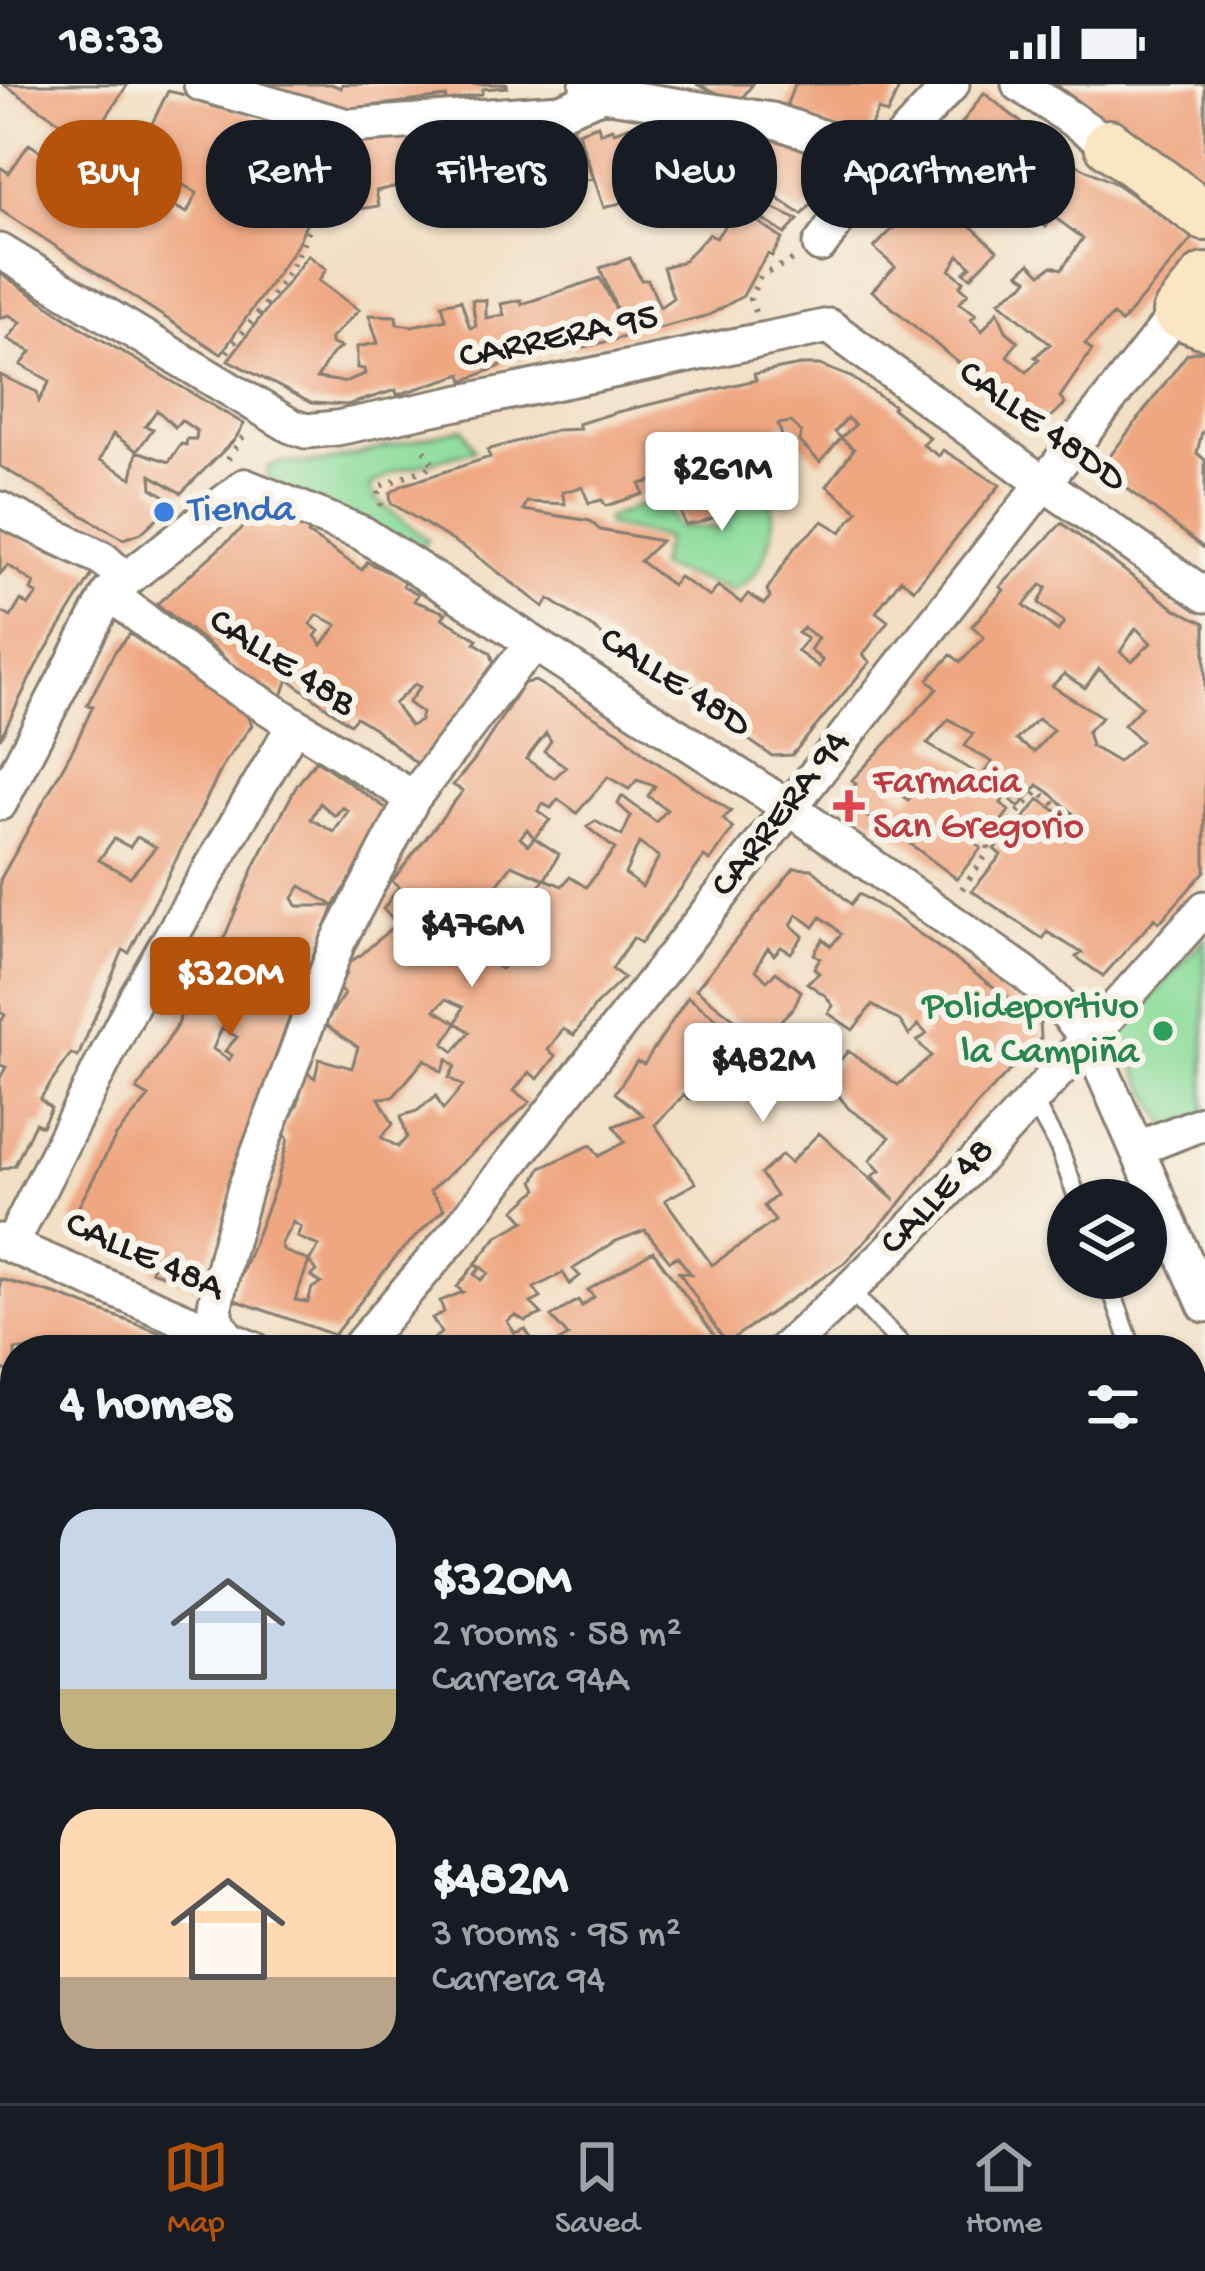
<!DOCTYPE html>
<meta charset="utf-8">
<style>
body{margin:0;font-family:"Gochi Hand",sans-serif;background:#20242c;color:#f1f3f6;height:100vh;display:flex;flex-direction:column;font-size:45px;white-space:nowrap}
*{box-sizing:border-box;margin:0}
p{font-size:39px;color:#9ea1a6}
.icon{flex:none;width:66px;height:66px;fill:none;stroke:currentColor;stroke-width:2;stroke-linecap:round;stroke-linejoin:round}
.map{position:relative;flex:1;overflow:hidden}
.drawer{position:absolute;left:0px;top:1251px;width:1206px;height:768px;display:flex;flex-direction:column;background:#171b24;border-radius:48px 48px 0 0;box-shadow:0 3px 9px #0004}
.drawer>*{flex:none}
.hud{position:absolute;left:36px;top:36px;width:1134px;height:108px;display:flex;gap:24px}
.buttons{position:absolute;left:1047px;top:1095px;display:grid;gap:24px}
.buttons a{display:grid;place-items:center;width:120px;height:120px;border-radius:50%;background:#171b24;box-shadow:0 3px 9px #0004;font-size:60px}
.price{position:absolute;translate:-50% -102px;padding:0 27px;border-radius:12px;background:#fff;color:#222;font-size:39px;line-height:78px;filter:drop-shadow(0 3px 6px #0008)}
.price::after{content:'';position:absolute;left:50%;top:72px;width:36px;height:27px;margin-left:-18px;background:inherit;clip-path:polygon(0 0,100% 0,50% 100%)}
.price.current{background:#b45309;color:#fff}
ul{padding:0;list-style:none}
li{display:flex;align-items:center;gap:36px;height:300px;padding:0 60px}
li span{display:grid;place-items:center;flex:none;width:336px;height:240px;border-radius:36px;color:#555}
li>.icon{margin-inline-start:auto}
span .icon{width:144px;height:144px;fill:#fffc;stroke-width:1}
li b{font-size:51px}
h2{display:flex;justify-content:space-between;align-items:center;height:144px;padding:0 60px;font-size:51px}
.pill{padding:0 42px;border-radius:48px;background:#171b24;box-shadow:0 3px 9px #0004;font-size:42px;line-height:108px}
.pill.current{background:#b45309;color:#fff}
.status{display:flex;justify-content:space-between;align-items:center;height:84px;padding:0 60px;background:#171b24;direction:ltr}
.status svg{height:33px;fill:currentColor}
.tabs{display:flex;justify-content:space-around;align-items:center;height:168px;border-top:3px solid #363941;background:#171b24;font-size:33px;color:#9ea1a6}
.tabs a{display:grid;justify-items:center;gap:6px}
.tabs .current{color:#b45309}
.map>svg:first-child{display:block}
.built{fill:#f7cfd0}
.green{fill:#8edd9c;stroke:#557c5c;stroke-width:3}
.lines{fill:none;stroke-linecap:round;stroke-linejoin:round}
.stream{stroke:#57c5cb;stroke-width:9}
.building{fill:#efa782;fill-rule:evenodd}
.lane-casing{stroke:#877e70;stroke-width:22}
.street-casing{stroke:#877e70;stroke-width:39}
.secondary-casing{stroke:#877e70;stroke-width:54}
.path{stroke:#877e70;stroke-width:6;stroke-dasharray:3 9;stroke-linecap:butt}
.lane{stroke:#fff;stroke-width:16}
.street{stroke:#fff;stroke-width:33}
.secondary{stroke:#fbe6c4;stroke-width:48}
.shop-dot{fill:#3f7fe0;stroke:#f7f3e8;stroke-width:4.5}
.health-dot{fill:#e0444e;stroke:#f7f3e8;stroke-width:4.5}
.leisure-dot{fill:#2e9e5b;stroke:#f7f3e8;stroke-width:4.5}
.labels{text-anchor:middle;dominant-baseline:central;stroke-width:12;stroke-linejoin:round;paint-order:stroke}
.street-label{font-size:39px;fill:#1c1c1c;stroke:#f7f3e8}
.shop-label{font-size:39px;fill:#366cbe;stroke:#f7f3e8;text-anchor:start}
.health-label{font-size:39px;fill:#be3a42;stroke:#f7f3e8;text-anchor:start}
.leisure-label{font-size:39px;fill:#27864d;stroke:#f7f3e8;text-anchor:end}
</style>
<div class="status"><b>18:33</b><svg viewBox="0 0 49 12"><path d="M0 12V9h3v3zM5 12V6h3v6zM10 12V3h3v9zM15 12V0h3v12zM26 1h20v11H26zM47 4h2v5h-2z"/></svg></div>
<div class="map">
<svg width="1205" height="2019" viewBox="0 0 1205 2019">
<rect width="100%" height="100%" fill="#f7f3e8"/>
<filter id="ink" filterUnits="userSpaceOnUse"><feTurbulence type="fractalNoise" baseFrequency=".00833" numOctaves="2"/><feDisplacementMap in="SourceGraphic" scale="24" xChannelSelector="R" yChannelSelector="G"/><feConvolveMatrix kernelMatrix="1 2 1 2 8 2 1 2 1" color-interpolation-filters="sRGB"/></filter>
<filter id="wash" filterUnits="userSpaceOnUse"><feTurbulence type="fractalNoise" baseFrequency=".004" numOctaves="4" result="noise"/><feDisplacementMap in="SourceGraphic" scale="48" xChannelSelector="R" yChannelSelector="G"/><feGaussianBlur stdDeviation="2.7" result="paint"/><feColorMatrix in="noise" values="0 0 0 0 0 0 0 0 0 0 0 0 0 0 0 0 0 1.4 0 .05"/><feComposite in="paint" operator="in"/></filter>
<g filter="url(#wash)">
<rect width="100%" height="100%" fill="#f2dfc4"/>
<!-- built -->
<path class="built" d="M0,1729L15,1736V2004H264L0,2015Z"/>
<!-- green -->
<path class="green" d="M463,344L475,366L394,388L370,402L375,415L428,456L417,468L267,396L268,383L280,379L326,378Z
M721,379L752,385C758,395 770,409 772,420C776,453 763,493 733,506L658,483L666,454L608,442L606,435L659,413L678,443L722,444L736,428Z
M1205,854V1031L1168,1044L1117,951Z"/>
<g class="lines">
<!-- stream -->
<path class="stream" d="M1191,1368L1205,1366
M0,1392L15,1397"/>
</g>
<g id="blocks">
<!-- building -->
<path class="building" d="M3,0H128L91,56L103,62L83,91L119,109L141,77L135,74L168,7L218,19L268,38L270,34L301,50L299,88L305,102L304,107L300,106L313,114L310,123L247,94L239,109L308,135L297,161L221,270L0,126V83L9,89L29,60L54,76L72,46ZM168,92L197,109L187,129L159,114Z
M248,0H331L341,4L342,0H507V3L483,5L482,10L445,18L446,13L336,26Z
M696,0H753L739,18Z
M795,0H901L887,30L878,26L863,59L785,24Z
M1055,0H1205V106L1136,61Z
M984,9L1071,78L1118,101L1193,154L1121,239L1113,231L1085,260L1092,266L1060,313L1065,320L1051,333L1025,329L1029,326L955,276L872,207L895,183L874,164L913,124L901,113L927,86ZM994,72L1027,97L1016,111L1035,124L1031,129L1046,143L1054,133L1083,154L1062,185L1052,182L1041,190L1030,179L1019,189L1028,195L1023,201L999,217L1050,260L1035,273L1039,275L1027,288L1007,272L1018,257L1006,247L998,227L982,247L971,235L976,230L959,219L968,209L960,202L964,197L950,186L959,171L971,182L964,188L971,193L997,166L962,134L981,110L1001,125L1008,109L979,93Z
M473,38L481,53L487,100L463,92L432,97L433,103L403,108L402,101L376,107L379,122L346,127L345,119L320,121L306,108L305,50L331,56L392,53Z
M642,38L679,42L712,85L639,113L618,60L636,114L604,124L578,48L598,41L600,49L612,44L614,48Z
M572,42L593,95L546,102L539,45Z
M681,42L768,48L847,79L802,131L760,102L750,109L740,100L734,105Z
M536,45L544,108L530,110L529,106L493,110L485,52Z
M759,118L798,136L785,150L747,125Z
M738,123L782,155L772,172L768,170L756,188L743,212L709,231L574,266L573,261L515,276L464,297L462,290L397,311L396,306L347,321L311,319L228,276L308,171L326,185L319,197L359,226L331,254V260L341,263L331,271L317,294L344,298L365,290L364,285L357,284V263L378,259L369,231L396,232L397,240L412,242L446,235L442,220L461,216L470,244L476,242L472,216H486V234L504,231L501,220L521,216L522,220L600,194L619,231L600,184L630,174L641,196H648L660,223L673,214L663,183L682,178L709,150L716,154Z
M0,189L82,244L244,340L235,355L181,409L151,391L152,404L175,418L141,449L123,455L0,382V291L37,308L39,317L50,297L21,281L31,268L8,255L21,238L9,231L0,234ZM157,326L175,343L181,336L197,347L196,355H187L186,361L181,360L169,378L137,367L132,394L100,376L113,350L137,367L153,345L145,342Z
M1205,266V349L1202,348L1197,369L1205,376V465L1101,384L1187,270Z
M800,281H820L851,293L894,322L892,324L930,354L923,361L939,372L943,366L1000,401L914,505L901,495L876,528L888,537L863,571L870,578L792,671L772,672L717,634L726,623L681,595L674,604L589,541L549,515L544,523L473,469L391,419L390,409L403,401L490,373L487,366L557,346L580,345L578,340L617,328L756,296L754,290ZM847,334L855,341L841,354L854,365L827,402L858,427L841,448L823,437L795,463L767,506L770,513L764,520L748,510L741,519L718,502L710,513L679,493L672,501L640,477L661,457L600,446L590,437L523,426L527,418L565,420L562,408L582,403L589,419L602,416L606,422L643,410L640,400L669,393L685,441L698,439L732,427L711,364L720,362L723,372L786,364L778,340L791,338L801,348L799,357L820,378L841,354L835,348ZM804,544L818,554L810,566L822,576L819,583L797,567L807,555L798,549Z
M264,425L312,443L308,450L362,486L367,478L404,496L403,502L418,510L414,517L446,529L442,534L477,555L475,559L491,569L494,580L422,684L374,644L356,633L350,640L288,595L282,612L267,601L262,610L218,568L157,520ZM318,531L337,541L322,561L315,552L319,547L310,540ZM415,600L420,603L408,619L422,629L420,637L410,642L394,620Z
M1062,439L1175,525L1205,539V787L1159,839L1155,834L1103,892L1076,873L1082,869L1047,848L1043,855L972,807L1001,771L994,765L1015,746L1039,715L1069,736L1076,732L1050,709L1038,701L1019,723L1006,711L1001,719L1009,727L987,756L974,747L970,754L981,764L957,795L905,756L849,722V709L856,700L852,696L937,605L928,595L951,571L961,578L984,553L972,542L1004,506L1000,503ZM1041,501L1047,503L1039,519L1064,538L1058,547L1024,521ZM1136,544L1151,559L1132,577L1120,568ZM1099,585L1142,622L1124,641L1141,657L1118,678L1091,662L1087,648L1102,633L1052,602L1064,590L1085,604ZM949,635L973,650L965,662L992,678L974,702L965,697L973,687L927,660ZM1038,635L1053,646L1034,668L1016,656ZM910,687L925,697L908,716L893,706Z
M0,441L48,469L93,489L36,582L0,655V527L11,533L21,516L28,522L37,510L31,506L34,499L8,481L0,490Z
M130,550L244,627L252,641L225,678L129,869L123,866L78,973L71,970L40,1015L51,1024L42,1042L35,1039L15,1081L0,1086V994L6,983L0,981V939L5,931L0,928V796L75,661L93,622L87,621L115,567ZM137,753L156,763L130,793L99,776L114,755L130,763Z
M535,597L620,648L647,672L731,727L723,735L733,745L710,777L704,773L641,859L633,854L612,885L624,894L596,921L574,951L563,945L548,966L556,972L538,995L529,988L514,1007L530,1018L430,1107L444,1125L398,1170L334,1251L232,1215L277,1098L288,1055L283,1048L298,1019L304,987L315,994L319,975L352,984L358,963L325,940L344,910L333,900L347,890L339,884L361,871L397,839L383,825L399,803L392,797L463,707L453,701L475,675L524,599ZM546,649L551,657L544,667L566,683L554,694L526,675ZM608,693L629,705L637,696L655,702L648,712L667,726L656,738L622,712L618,720L631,732L622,752L595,737L587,743L615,765L586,803L570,793L562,802L545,795L519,822L492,807L512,781L545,795L559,770L534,754L528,761L520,754L527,745L534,754L550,736L538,727L543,720L551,724L558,715L577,729ZM639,759L659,773L642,803L625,790ZM457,821L469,833L521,867L501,885L477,871L464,883L443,869L463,843L447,833ZM446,915L463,923L457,939L470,948L454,968L444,960L457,939L435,926ZM425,975L442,988L447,975L455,982L449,994L463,1002L443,1026L436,1012L417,1027L401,1032L407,1053L398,1063L381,1053L393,1040L379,1014L393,1013ZM293,1138L301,1143L297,1153L319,1162L309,1177L284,1167L281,1160ZM309,1177L317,1187L311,1192L321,1199L312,1204L308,1218L295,1216Z
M316,676L396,731L373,758L334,822L301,802L293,814L297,822H334L286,943L199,1204L151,1187L156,1174L114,1158L112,1163L98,1155L97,1149L71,1137L116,1052L149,1013L137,1006L176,943L193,902L222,859L255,781L297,701ZM320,719L335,732L342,723L348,727L334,748L311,735ZM286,858L296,863L295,883L277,874L267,890L275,895L268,913L247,903L243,909L230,902L236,895L247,903L250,892L257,896L262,888L247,881L253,871L277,874L279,865L285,870L288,866ZM222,944L237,953L225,967L232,971L229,976L213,965Z
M794,784L812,785L851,820L859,810L889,828L1040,936L1041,954L975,1023L899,1121L844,1179L726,1259L679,1188L691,1190L677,1172L670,1177L645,1146L616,1157L573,1185L580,1192L570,1200L563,1189L534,1204L541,1214L531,1219L542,1230L525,1237L515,1231L507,1237L515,1249L525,1245L539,1266H420L441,1249L432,1234L444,1228L440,1217L463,1208L457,1203L476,1179L479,1186L474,1190L481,1196L488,1189L476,1179L497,1153L525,1137L515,1126L538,1105L534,1097L541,1084L591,1061L599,1072L625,1058L614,1042L643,1031L615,1009L637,977L644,980L688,913L744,956L711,986L710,998L690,1015L684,1011L655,1041L696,1099L665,1116L712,1181L775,1137L764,1122L776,1112L761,1090L782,1071L790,1079L819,1049L895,1117L872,1092L880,1087L870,1076L890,1053L849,1025L825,994L848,967L898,1001L931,972L917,957L927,950L918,941L909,951L900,937L872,921L853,946L828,929L833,922L826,912L807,899L819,889L814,884L820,874L814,870L823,855L831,862L841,850L833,842L821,833L814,843L797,830L791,841L803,852L791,869L781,863L774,871L768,864L762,873L756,886L767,897L776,888L801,907L794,923L761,956L696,905Z
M653,1167L723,1263L544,1266L568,1252L551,1233L578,1216L582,1222L594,1213L588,1206Z
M0,1195L58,1211L207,1266H15V1290L0,1284Z
M1191,1510H1205V1557H1191Z
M0,1789H15V1857H0Z
M0,1884H15V2007H0Z"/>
</g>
</g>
<g filter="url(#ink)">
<use href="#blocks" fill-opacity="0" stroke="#877e70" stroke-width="3"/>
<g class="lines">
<defs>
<path id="lane" d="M1033,1017L1059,1064L1078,1116
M1107,1194L1133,1266
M850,1207L907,1266"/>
<path id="street" d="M201,0L348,42L560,27L603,10
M1019,0L1109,60
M587,1L603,10L772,36L883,74
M820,161L883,74L952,0
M0,167L291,342L306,347L337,344L829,242L1043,399L1205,511
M0,425L103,475L124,494
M109,509L214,590L413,714
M0,719L109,509L245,402L362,449L788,723L1025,889L1054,915L1088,954L1205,1221
M1139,1064L1205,1038
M0,1157L255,1266
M11,1161L136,913L294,641
M229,1256L217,1237L215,1222L226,1172L245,1104L338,858L413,714L515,581L536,561
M356,1266L458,1147L1177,229
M784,1266C936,1130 1069,975 1205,824
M0,1335L15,1340
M0,1707L15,1712
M1191,1964L1205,1963
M856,2004V2019
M1052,2004V2019
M284,2010L336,2004
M90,2019L268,2012L284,2010V2004
M660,2019L664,2004"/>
<path id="secondary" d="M1109,60L1205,132
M1205,194L1177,229L1205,240
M1191,1421L1205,1419
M0,1488L15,1493"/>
</defs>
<!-- lane casing -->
<use href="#lane" class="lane-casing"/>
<!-- street casing -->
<use href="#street" class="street-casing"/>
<!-- secondary casing -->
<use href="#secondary" class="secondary-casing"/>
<!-- path -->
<path class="path" d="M755,228L750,215L760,192L794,175
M227,268C262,223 310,173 316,114L305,108L302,64
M228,375L244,351
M381,422L377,403L434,382L420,359
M962,805L987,770L989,760L1038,707L1066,729"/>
<!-- lane -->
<use href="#lane" class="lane"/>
<!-- street -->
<use href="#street" class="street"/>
<!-- secondary -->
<use href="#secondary" class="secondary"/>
</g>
</g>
<!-- markers -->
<circle class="shop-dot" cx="164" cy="428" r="12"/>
<path class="health-dot" d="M843 704h12v12h12v12h-12v12h-12v-12h-12v-12h12z"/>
<circle class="leisure-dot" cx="1163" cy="947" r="12"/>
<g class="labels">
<!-- street labels -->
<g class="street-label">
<text transform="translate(559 255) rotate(-12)">CARRERA 95</text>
<text transform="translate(1041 344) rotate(36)">CALLE 48DD</text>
<text transform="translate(281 580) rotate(33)">CALLE 48B</text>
<text transform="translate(674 600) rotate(33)">CALLE 48D</text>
<text transform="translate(782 731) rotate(-52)">CARRERA 94</text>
<text transform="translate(939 1114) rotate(-46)">CALLE 48</text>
<text transform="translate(144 1174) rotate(24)">CALLE 48A</text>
</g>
<!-- shop labels -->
<g class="shop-label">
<text x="188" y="428">Tienda</text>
</g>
<!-- health labels -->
<g class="health-label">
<text x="873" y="700">Farmacia<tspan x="873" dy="45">San Gregorio</tspan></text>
</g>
<!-- leisure labels -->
<g class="leisure-label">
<text x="1139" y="925">Polideportivo<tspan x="1139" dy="45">la Campiña</tspan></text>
</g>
</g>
</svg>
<div class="buttons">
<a><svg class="icon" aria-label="layers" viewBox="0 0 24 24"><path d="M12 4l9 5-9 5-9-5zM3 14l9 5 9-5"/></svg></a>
</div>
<b class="price" style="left:722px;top:450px">$261M</b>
<b class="price" style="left:472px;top:906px">$476M</b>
<b class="price current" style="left:230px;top:955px">$320M</b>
<b class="price" style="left:763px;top:1041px">$482M</b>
<div class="hud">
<a class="pill current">Buy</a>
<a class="pill">Rent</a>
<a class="pill">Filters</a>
<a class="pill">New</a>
<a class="pill">Apartment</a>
</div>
<section class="drawer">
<h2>4 homes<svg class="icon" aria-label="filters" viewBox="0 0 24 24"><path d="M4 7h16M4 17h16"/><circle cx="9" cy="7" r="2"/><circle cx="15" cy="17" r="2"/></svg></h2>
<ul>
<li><span style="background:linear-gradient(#c9d6e8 75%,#c2b280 0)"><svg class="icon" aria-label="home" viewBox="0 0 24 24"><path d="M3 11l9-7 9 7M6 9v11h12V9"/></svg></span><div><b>$320M</b><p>2 rooms · 58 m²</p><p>Carrera 94A</p></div></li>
<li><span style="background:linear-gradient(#ffd9b3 70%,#b9a48a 0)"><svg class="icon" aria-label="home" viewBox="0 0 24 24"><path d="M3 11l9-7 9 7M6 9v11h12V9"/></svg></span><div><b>$482M</b><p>3 rooms · 95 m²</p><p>Carrera 94</p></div></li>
</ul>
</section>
</div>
<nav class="tabs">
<a class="current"><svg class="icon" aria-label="map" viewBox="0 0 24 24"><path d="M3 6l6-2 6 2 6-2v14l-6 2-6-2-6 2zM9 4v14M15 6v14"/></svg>Map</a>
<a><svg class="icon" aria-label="saved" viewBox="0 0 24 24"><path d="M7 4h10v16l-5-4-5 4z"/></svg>Saved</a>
<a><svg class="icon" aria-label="home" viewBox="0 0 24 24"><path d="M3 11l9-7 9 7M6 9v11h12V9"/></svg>Home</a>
</nav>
